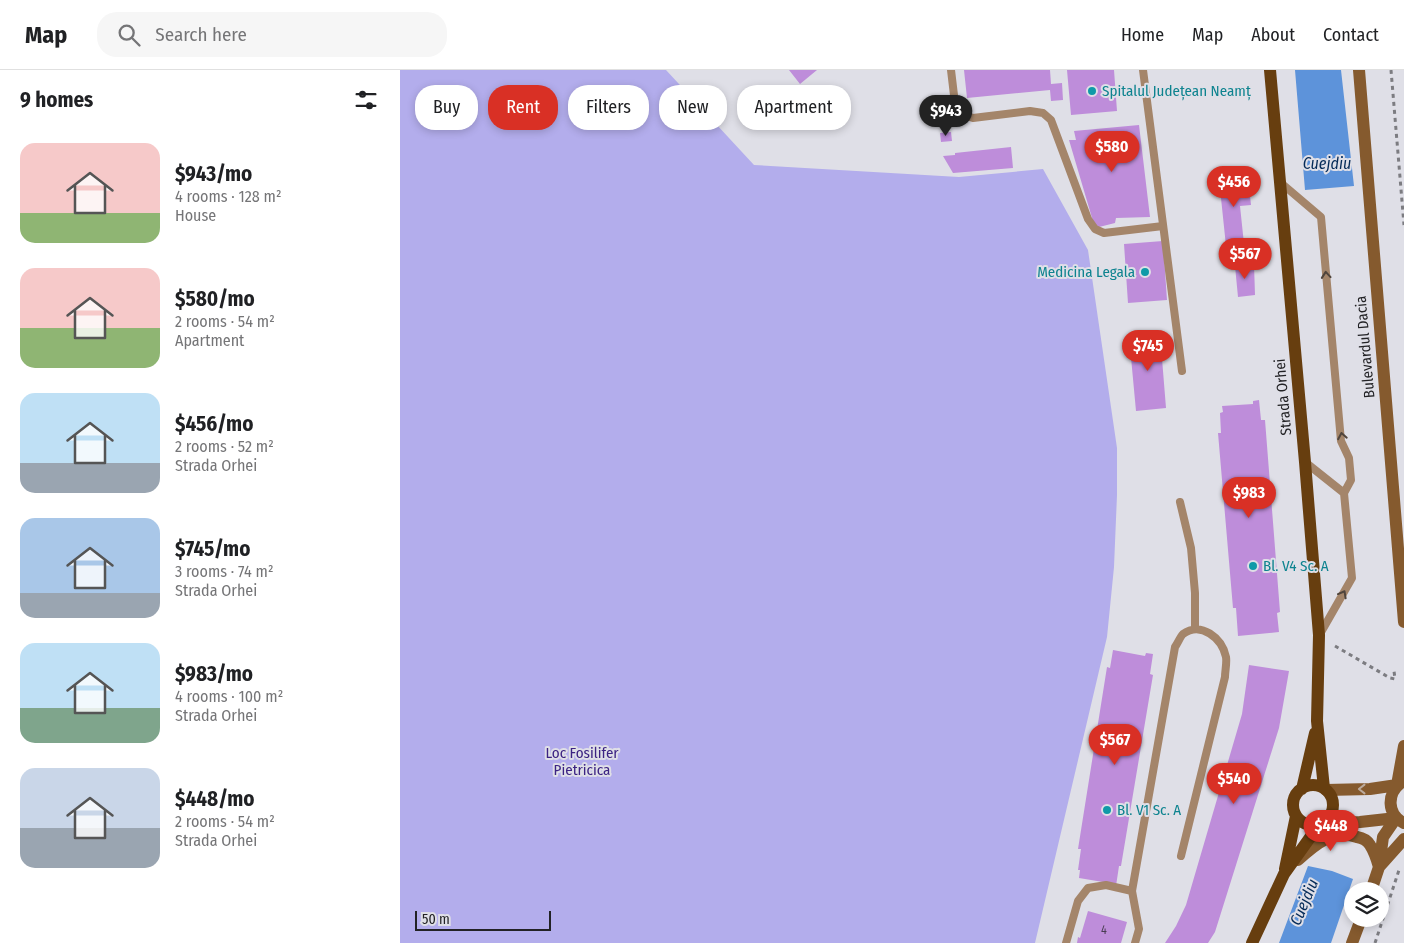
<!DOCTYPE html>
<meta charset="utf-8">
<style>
body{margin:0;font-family:"Fira Sans Condensed",sans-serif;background:#f6f6f6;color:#202124;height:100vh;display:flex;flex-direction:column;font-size:19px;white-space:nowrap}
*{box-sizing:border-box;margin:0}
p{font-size:16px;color:#757577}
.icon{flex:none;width:28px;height:28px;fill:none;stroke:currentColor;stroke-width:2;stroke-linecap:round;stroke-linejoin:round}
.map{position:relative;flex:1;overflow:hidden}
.panel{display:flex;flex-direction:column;background:#fff;width:400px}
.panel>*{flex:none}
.top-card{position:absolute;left:15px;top:15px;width:475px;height:45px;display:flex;gap:10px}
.buttons{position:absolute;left:944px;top:812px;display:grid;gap:10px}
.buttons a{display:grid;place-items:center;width:45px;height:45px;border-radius:50%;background:#fff;box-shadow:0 2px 8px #0003;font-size:25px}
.scale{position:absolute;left:15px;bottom:12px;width:136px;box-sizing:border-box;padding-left:5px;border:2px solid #222225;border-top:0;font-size:14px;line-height:18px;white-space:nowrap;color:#222225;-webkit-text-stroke:4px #dfdfe7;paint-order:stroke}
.price{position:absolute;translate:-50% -42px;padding:0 11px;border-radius:18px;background:#d93025;color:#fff;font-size:16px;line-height:32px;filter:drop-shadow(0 1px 2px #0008)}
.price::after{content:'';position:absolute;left:50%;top:30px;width:15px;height:11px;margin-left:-8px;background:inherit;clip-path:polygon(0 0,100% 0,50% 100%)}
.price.active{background:#222;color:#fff}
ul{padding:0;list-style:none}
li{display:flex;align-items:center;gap:15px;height:125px;padding:0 20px}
li span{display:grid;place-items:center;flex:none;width:140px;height:100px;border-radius:15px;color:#555}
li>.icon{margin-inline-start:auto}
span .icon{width:60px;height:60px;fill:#fffc;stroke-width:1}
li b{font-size:21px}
h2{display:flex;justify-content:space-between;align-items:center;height:60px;padding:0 20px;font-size:21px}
.chip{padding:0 18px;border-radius:20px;background:#fff;box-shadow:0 2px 8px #0003;font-size:18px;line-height:45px}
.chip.active{background:#d93025;color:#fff}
header{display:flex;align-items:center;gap:30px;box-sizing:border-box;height:70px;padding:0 25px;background:#fff;border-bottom:1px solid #e0e0e0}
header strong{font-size:24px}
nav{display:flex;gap:28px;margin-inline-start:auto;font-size:18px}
.search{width:350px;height:45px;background:#f6f6f6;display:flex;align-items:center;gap:12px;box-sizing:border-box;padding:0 18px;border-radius:20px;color:#757577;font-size:19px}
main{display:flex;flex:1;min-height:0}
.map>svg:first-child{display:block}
.green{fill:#b3adec}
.water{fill:#5d93da}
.building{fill:#be8dda}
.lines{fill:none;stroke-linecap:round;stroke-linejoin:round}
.path{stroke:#7c7c81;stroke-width:3;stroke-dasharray:4 4;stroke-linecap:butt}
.lane{stroke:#a4856a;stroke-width:8}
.secondary{stroke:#855a2e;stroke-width:12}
.primary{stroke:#673e0f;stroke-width:12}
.oneway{stroke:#50453d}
.oneway2{stroke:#bbaa9d}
.culture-dot{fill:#0f9aa8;stroke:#dfdfe7;stroke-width:2}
.labels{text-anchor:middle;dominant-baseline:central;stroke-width:4;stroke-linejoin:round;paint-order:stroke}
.number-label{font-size:12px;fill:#493d52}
.culture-label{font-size:15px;fill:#0d838f;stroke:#dfdfe7;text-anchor:start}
.street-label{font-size:15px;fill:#222225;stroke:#dfdfe7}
.park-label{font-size:15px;fill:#3c2383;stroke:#dfdfe7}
.water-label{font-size:16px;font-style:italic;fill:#052b58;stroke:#dfdfe7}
</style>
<header>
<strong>Map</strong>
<div class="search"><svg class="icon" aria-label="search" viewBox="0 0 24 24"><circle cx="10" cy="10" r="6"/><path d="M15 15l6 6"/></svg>Search here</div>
<nav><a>Home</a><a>Map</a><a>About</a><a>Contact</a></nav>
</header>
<main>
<section class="panel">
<h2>9 homes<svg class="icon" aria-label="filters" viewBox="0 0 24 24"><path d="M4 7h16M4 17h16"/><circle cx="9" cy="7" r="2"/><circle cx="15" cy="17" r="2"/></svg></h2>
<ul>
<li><span style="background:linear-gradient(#f6c9c9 70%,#8fb573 0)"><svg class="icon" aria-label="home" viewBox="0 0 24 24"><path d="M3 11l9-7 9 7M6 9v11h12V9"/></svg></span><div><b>$943/mo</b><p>4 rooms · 128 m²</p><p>House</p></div></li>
<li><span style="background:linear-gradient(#f6c9c9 60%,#8fb573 0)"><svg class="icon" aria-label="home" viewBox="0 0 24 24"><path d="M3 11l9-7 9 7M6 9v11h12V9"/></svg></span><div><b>$580/mo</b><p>2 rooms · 54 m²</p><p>Apartment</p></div></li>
<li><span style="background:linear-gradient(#bfe0f5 70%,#9aa5b1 0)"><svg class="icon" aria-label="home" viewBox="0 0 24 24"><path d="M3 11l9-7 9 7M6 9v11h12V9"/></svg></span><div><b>$456/mo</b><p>2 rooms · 52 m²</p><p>Strada Orhei</p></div></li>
<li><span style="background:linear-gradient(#a9c7e8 75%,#9aa5b1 0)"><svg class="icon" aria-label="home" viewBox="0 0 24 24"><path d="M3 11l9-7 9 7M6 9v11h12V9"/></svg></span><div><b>$745/mo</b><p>3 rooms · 74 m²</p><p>Strada Orhei</p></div></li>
<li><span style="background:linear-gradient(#bfe0f5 65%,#7fa58c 0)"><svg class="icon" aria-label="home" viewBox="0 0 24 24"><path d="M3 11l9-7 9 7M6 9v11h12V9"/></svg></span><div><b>$983/mo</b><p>4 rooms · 100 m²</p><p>Strada Orhei</p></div></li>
<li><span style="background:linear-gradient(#c9d6e8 60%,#9aa5b1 0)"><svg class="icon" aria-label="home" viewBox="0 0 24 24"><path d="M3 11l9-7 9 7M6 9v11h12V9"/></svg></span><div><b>$448/mo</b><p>2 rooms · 54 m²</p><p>Strada Orhei</p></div></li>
</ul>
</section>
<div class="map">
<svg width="1004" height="873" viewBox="0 0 1004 873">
<rect width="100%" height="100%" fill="#dfdfe7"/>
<!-- green -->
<path class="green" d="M0,0H266L354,95L559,107L643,99L688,180L717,378V425L714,497L707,567L635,873H0Z"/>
<!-- water -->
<path class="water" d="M895,0H941L954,116L905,120Z
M908,796L932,801L953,809L931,873H879Z"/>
<!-- building -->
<path class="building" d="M389,0H417L400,14Z
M564,0H650L651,14L662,13L663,30L651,31L650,20L567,28Z
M667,0H714L717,41L671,45Z
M739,55L750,147L716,148L715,153L695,158L669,70H676L674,61Z
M551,62L552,71L541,72L540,63Z
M611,77L613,98L553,103L543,86L555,85V83Z
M848,108L851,135L840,136L844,174L826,176L819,109Z
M763,171L767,230L728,233L724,174Z
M854,194L855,225L838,227L835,196Z
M760,264L766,338L736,341L729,266Z
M859,330L861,350H865L880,542L877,543L879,562L838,566L836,538H833L818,363H821L820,343L823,342L822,336L853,334V331Z
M713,580L745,586L746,583L753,584L750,604L753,605L721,796H719L716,816L709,813L679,808L680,800H678L681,779H678L707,597L710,598Z
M849,595L889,601L879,658L815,862L808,873H765L776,856L786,835L842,644Z
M688,841L727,852L721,873H677L678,867L680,868Z"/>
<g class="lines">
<!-- path -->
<path class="path" d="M991,0L1004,155
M935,576L990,608L995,609L994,601
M975,873L1000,797"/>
<!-- lane -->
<path class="lane" d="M551,0L556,42L573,48L630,41L643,43L651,50L688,149L695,159L704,163L763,156
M743,0L782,301
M881,113L921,147L941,371L949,388L951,410L944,423L952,508L920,564
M905,392L944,423
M780,432L791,478L795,523V558
M666,873L678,831L688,818L706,815L732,821
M735,873L739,859L732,821L775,577C778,573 780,567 783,564C801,551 822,568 826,587C827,593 825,601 825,607L781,786"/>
<!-- secondary -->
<path class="secondary" d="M959,0L1004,552
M1002,712C986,723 987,745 1004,753
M926,720L970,719L997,715L1004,676
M923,753L960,752L996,748
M898,790C915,774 933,759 957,767C963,768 967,770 970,775C974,781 977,790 979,797
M979,797L1004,769
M971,821L979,797L983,767L996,748
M952,873L961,849"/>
<!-- primary -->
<path class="primary" d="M870,0L905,392L919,565L917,651L924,718
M893 735a20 20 0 1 1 40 0a20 20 0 1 1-40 0Z
M902,719L915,663
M885,799L896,746
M852,873L884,804L919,755"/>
</g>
<!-- one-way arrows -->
<defs><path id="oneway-chevron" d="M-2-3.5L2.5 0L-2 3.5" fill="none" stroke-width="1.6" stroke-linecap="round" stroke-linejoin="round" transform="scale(1.25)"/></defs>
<g class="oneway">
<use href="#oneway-chevron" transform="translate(926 205) rotate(-95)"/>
<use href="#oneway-chevron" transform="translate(942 366) rotate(-100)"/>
<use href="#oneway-chevron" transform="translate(943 524) rotate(-61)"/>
</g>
<use class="oneway2" href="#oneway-chevron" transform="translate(962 719) rotate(180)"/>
<!-- markers -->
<g class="culture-dot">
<circle cx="692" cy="21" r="5"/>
<circle cx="745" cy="202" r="5"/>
<circle cx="853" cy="496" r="5"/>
<circle cx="707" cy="740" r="5"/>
</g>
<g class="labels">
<!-- number labels -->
<g class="number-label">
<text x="704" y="860">4</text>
</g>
<!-- culture labels -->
<g class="culture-label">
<text x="702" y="21">Spitalul Județean Neamț</text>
<text x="735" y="202" text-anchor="end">Medicina Legala</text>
<text x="863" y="496">Bl. V4 Sc. A</text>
<text x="717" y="740">Bl. V1 Sc. A</text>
</g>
<!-- street labels -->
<g class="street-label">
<text transform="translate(965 277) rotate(-95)">Bulevardul Dacia</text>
<text transform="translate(883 327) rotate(-95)">Strada Orhei</text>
</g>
<!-- park labels -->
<g class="park-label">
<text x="182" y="683">Loc Fosilifer<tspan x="182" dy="17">Pietricica</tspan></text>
</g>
<!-- water labels -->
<g class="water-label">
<text x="927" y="93">Cuejdiu</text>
<text transform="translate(904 832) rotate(-67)">Cuejdiu</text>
</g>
</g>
</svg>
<div class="buttons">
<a><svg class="icon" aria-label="layers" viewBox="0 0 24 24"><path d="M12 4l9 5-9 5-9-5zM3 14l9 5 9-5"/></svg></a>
</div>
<div class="scale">50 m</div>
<b class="price active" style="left:546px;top:67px">$943</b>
<b class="price" style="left:712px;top:103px">$580</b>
<b class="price" style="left:834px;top:138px">$456</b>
<b class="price" style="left:845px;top:210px">$567</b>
<b class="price" style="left:748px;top:302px">$745</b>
<b class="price" style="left:849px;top:449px">$983</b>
<b class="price" style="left:715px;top:696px">$567</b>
<b class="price" style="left:834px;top:735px">$540</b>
<b class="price" style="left:931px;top:782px">$448</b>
<div class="top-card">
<a class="chip">Buy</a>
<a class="chip active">Rent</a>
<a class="chip">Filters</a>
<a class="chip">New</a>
<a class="chip">Apartment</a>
</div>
</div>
</main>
